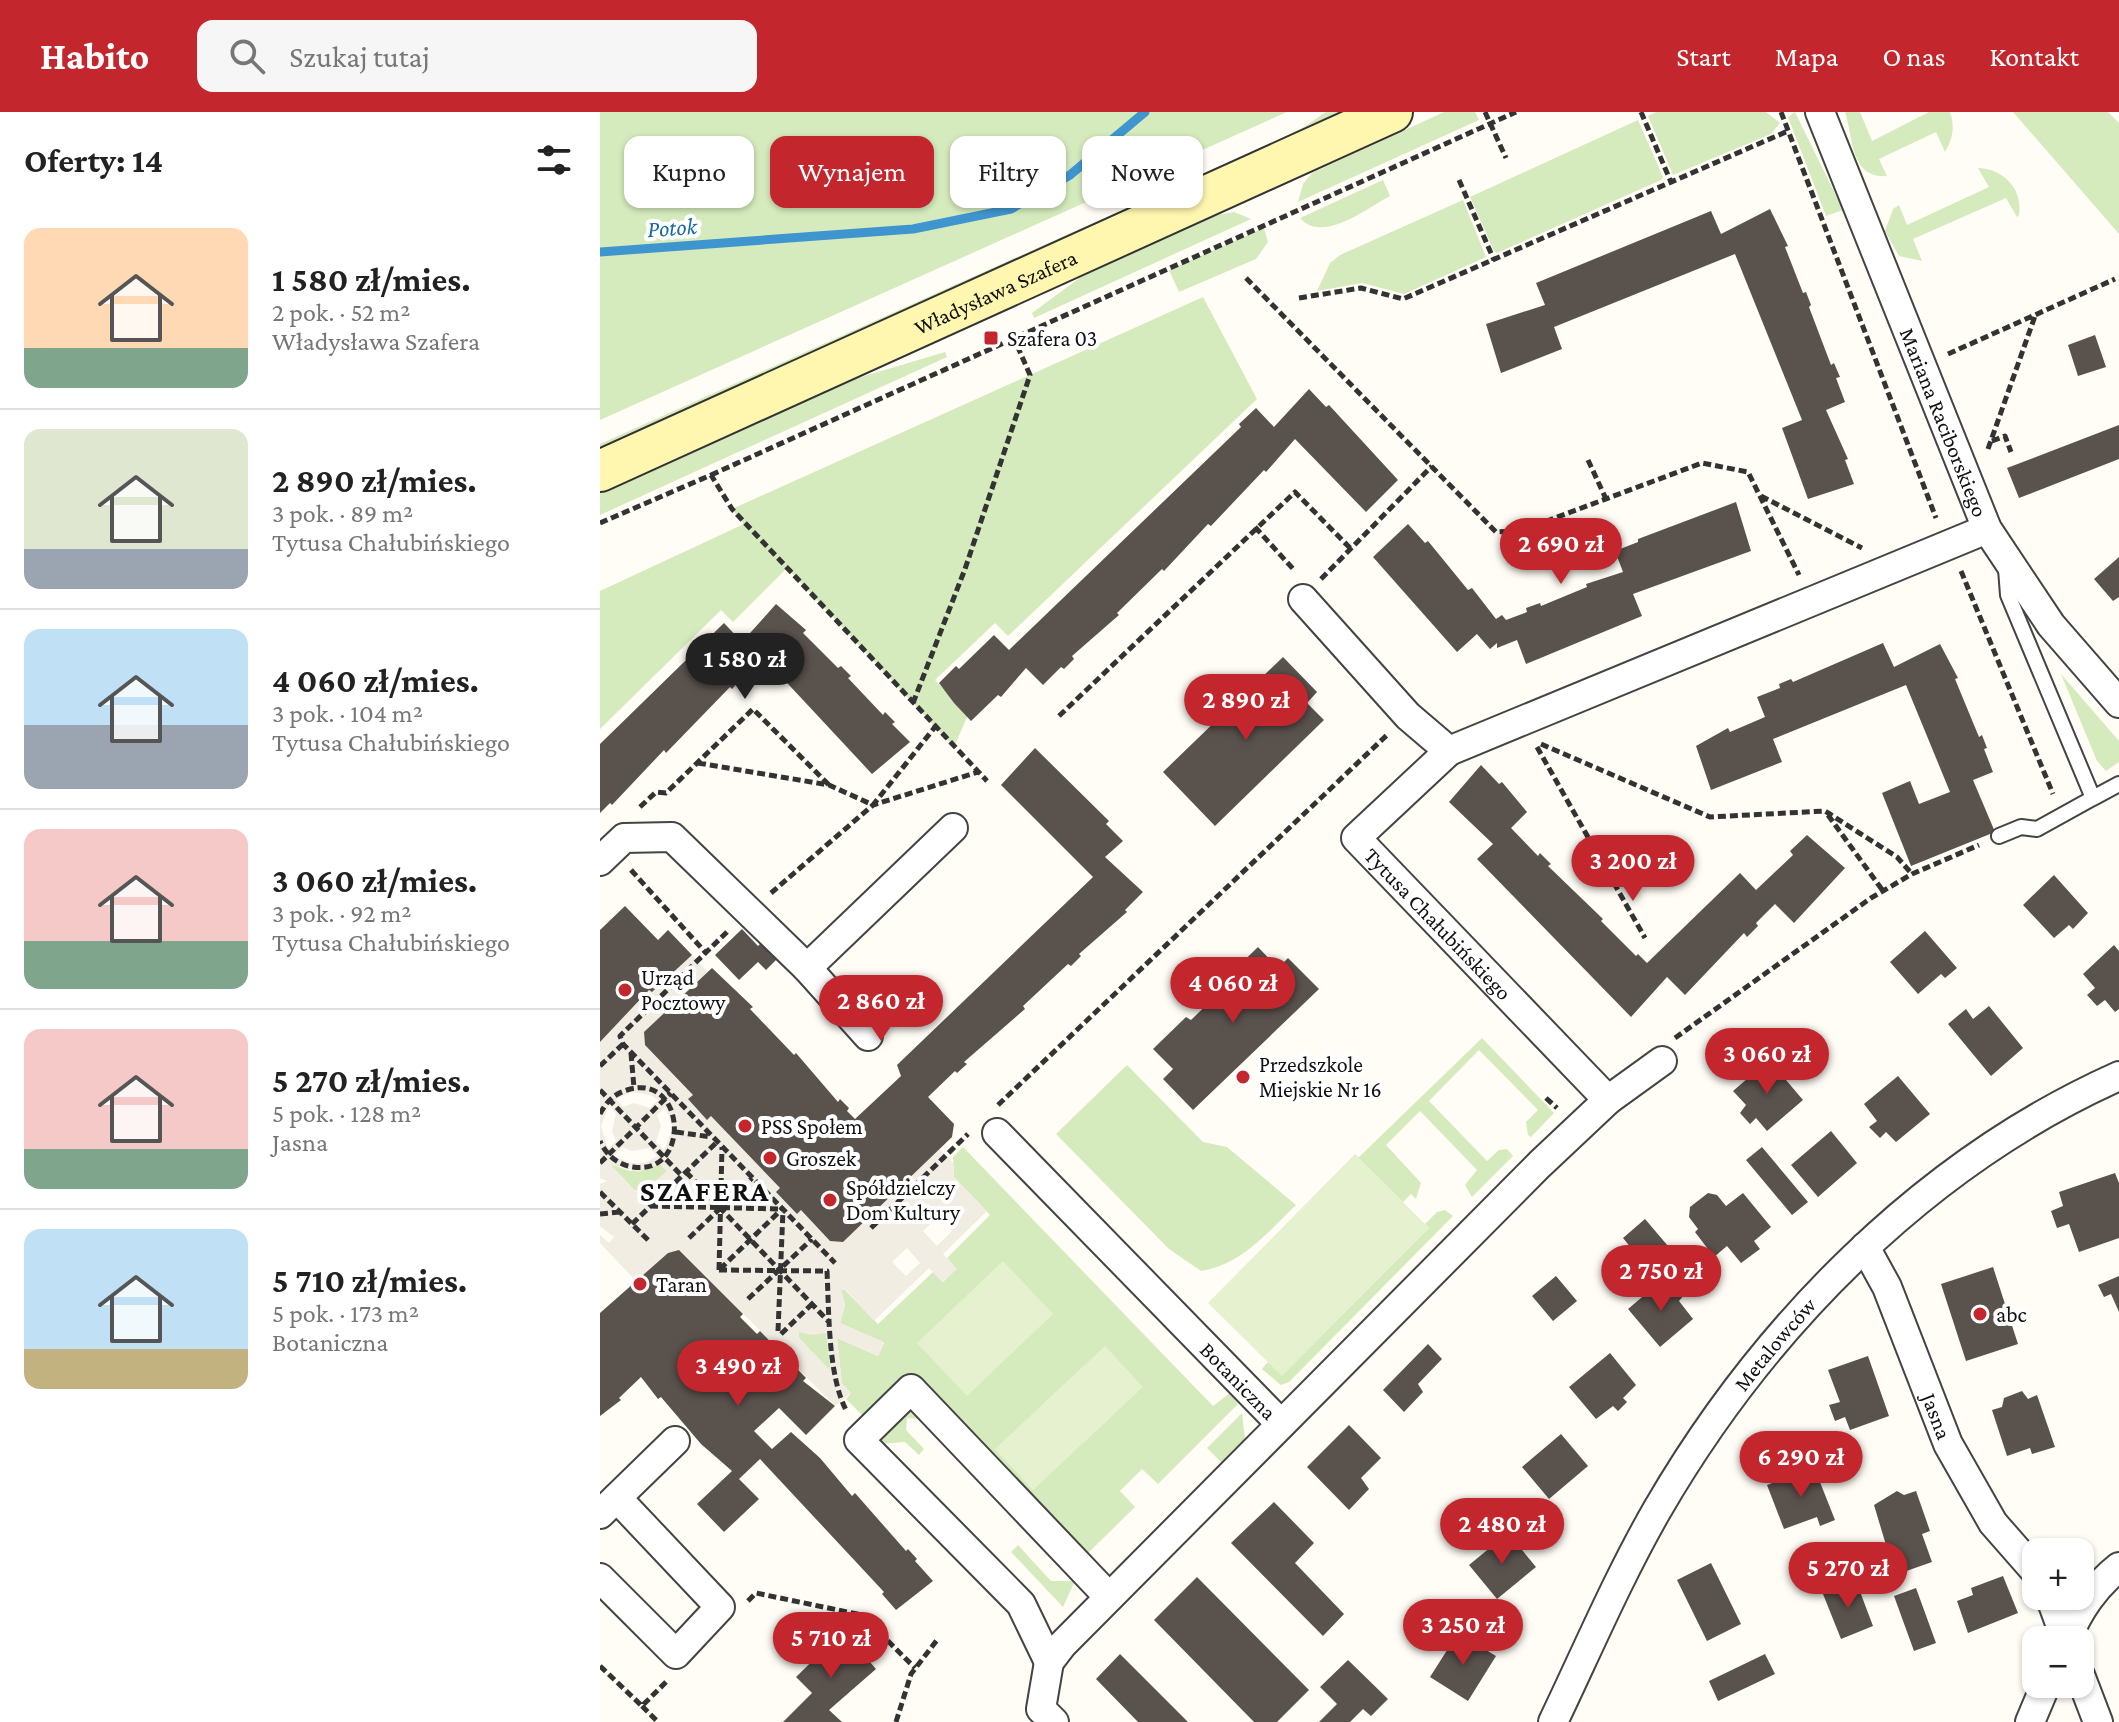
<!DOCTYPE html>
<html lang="pl">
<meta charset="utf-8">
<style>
body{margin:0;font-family:"Crimson Pro",serif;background:#f6f6f6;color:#222;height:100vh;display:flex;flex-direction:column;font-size:30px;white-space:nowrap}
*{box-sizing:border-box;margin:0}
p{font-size:26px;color:#767676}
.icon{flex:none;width:44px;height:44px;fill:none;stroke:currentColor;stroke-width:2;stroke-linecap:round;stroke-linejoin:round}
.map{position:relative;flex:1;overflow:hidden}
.side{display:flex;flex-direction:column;background:#fff;width:600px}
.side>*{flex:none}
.guide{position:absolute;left:24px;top:24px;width:760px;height:72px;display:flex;gap:16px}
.fabs{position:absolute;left:1422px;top:1426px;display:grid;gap:16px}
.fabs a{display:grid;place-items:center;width:72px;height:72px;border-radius:16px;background:#fff;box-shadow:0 2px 6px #0004;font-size:40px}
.price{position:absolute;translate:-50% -68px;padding:0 18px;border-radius:28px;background:#c4262e;color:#fff;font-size:26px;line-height:52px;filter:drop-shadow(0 2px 4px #0008)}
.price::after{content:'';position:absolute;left:50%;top:48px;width:24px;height:18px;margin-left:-12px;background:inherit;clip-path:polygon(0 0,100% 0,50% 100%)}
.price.on{background:#222;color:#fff}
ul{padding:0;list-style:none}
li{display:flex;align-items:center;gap:24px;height:200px;padding:0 24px}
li+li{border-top:2px solid #e0e0e0}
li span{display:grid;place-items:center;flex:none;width:224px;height:160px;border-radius:16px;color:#555}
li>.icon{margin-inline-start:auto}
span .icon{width:96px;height:96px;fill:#fffc;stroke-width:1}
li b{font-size:34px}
h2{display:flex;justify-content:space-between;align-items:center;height:96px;padding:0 24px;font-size:34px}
.tag{padding:0 28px;border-radius:16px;background:#fff;box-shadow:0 2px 6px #0004;font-size:28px;line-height:72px}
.tag.on{background:#c4262e;color:#fff}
header{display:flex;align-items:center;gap:48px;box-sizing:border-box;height:112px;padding:0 40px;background:#c4262e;color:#fff}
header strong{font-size:38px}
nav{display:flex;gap:44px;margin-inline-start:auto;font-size:28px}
.search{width:560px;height:72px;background:#f6f6f6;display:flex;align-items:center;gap:20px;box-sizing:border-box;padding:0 28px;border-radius:16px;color:#767676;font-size:30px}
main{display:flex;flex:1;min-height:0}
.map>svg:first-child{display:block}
.green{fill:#d5ebbd}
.pitch{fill:#e6f2cf}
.plaza{fill:#f1ede2;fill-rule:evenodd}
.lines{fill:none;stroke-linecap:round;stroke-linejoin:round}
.stream{stroke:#3f96cf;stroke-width:9}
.building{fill:#5a524d}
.lane-casing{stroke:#444;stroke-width:18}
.street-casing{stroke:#444;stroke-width:32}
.secondary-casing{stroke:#333;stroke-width:44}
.path{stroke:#333;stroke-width:5;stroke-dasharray:8 4;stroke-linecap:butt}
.lane{stroke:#fff;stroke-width:14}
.street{stroke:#fff;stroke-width:28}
.secondary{stroke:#fff6b0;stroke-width:40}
.poi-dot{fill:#c4262e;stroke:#fff;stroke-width:3}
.labels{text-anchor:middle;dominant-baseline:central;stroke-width:8;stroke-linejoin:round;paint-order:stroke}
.street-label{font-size:22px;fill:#111;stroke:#fff}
.poi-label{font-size:22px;fill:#111;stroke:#fff;text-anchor:start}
.water-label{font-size:24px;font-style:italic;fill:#1768a6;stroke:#fff}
.district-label{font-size:30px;font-weight:bold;letter-spacing:2px;fill:#111;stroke:#fff}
</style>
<header>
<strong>Habito</strong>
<div class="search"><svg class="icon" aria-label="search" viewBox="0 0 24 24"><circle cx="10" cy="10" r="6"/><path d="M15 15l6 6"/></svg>Szukaj tutaj</div>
<nav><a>Start</a><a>Mapa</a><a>O nas</a><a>Kontakt</a></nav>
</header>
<main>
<section class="side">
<h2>Oferty: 14<svg class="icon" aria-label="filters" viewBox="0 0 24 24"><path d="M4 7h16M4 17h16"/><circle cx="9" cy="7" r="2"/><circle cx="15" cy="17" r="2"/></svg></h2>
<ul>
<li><span style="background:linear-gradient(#ffd9b3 75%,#7fa58c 0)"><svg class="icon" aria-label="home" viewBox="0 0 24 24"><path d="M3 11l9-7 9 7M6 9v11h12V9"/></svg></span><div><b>1 580 zł/mies.</b><p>2 pok. · 52 m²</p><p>Władysława Szafera</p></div></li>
<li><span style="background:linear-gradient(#dfe7d0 75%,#9aa5b1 0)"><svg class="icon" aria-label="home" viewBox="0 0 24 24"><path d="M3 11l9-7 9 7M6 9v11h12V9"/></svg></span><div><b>2 890 zł/mies.</b><p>3 pok. · 89 m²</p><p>Tytusa Chałubińskiego</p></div></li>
<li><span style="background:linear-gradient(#bfe0f5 60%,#9aa5b1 0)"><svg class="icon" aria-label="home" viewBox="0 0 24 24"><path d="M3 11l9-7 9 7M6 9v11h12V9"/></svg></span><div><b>4 060 zł/mies.</b><p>3 pok. · 104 m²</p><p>Tytusa Chałubińskiego</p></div></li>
<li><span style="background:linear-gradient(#f6c9c9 70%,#7fa58c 0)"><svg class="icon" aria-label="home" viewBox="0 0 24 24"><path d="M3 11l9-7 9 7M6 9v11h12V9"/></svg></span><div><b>3 060 zł/mies.</b><p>3 pok. · 92 m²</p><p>Tytusa Chałubińskiego</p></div></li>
<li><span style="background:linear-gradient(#f6c9c9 75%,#7fa58c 0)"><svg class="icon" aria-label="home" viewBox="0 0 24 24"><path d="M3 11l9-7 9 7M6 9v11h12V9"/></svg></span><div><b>5 270 zł/mies.</b><p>5 pok. · 128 m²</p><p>Jasna</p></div></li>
<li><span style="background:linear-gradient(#bfe0f5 75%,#c2b280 0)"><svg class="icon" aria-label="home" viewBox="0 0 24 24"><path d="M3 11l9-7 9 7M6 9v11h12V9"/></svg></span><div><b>5 710 zł/mies.</b><p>5 pok. · 173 m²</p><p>Botaniczna</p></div></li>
</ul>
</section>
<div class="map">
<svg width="1519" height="1610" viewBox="0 0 1519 1610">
<rect width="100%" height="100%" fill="#fffdf5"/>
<!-- green -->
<path class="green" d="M0,0H687L0,308Z
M726,0H746L0,337V332L667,33L704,15Z
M844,0H875L879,8L698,90L703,72L712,61Z
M1056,0H1166L1180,11L1171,22L1073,63L1048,4Z
M1195,0L1243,98L1226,104L1188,5Z
M1245,0H1260L1272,29L1329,0H1350C1355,15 1353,26 1345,40L1336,20L1279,47L1287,64C1250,67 1253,24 1245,0Z
M1413,0H1508L1519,11V122Z
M1038,8L1063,65L1061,68L897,141L894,139L870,85Z
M1378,56C1404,57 1423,77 1419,103L1417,105L1406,86L1313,127L1322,149L1299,144L1285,119L1293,97L1299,93L1307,113L1389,75Z
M783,68L790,84C765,97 723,132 700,106Z
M863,88L886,145L804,182L762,171L717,179L730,151L740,143Z
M634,100L651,107L434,206L432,201L485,162L612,104Z
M664,116L668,130L656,147L579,180L569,158Z
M603,185L657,287L408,524L395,511L335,568L368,603L354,635L187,456L133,510L121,498L0,617V479L144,412L132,397Z
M345,240L347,245L0,403V379L241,271Z
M1461,562L1519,629V650L1506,659L1497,649Z
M882,926L954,1001L931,1025L928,1023L926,1010L938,998L879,938L829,989L887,1049L899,1038L907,1037L913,1044L872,1085L865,1073L877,1058L820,999L786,1033L821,1071L816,1087L811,1082L803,1090L758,1046Z
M527,953L603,1030L627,1035L696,1093C668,1120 641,1153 601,1159L569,1137L456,1022Z
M363,1035L613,1294L630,1281L638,1292L558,1372L542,1357L520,1379L535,1395L486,1443L312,1263L266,1307L246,1287L251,1281L242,1272L237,1226L278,1244L284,1231L240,1211L245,1193L241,1178H245L278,1212L333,1160L343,1170L356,1157L347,1146L390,1103L354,1065L353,1045Z
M10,1052L30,1059L60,1052L67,1059L46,1078L35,1079Z
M845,1098L853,1104L689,1270L681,1273L662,1257L668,1250L682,1263L829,1116L825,1112L837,1100Z
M198,1220L226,1221L231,1260L199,1226Z
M307,1292L322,1307L307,1306L306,1318L324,1337L319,1343L305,1330L279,1332L276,1322Z
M642,1301L645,1327L622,1351L607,1336Z
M418,1433L451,1469H475L463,1495L411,1440Z"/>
<!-- pitch -->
<path class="pitch" d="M755,1042L829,1116L682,1264L608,1191Z
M403,1149L453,1202L367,1284L317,1231Z
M505,1234L543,1275L433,1378L395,1337Z"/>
<!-- plaza -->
<path class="plaza" d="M92,843L108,860L44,920L45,933L93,983L89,987L107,1007L111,1004L230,1128L243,1130L340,1037L353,1051L354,1065L387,1099L343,1142L357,1157L342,1170L329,1156L274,1209L246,1178H241L245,1193L240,1211L284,1230L278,1244L237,1226L242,1272L251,1281L235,1294L80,1138L68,1141L36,1169L0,1131V1123L9,1131L14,1125L0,1114V1072L7,1069L0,1066V930L49,878L52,880ZM32,980L50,983L58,988L50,996L34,991L23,995L16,987ZM9,993L16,1002L12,1019L16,1029L8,1037L1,1014ZM65,995L73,1016L64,1038L56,1030L61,1014L57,1003ZM22,1035L32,1039L50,1036L57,1044L45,1051H31L14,1044ZM10,1052L39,1060L60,1052L67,1059L46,1078H34ZM338,1105L352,1119L337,1134L323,1119ZM307,1136L320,1151L306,1164L292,1150ZM199,1220L210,1223L226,1221L231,1259L199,1226Z"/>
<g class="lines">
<!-- stream -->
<path class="stream" d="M0,140L313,117L411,97L470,63L545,0"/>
</g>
<!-- building -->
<path class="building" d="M1170,97L1188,134L1185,135L1203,181L1206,180L1211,193L1209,195L1231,253L1234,251L1240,265L1236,266L1245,290L1226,298L1248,347L1245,348L1254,372L1208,387L1182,316L1202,308L1135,142L954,215L962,237L901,261L886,212L945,193L936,171L1111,99L1121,122Z
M1495,223L1506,255L1478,264L1468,233Z
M709,277L726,295L729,293L798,368L766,400L695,327L666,360L664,358L611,414L608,412L564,459L562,457L517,501L519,503L472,544L474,547L464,557L461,555L443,573L426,556L401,585L398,583L371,609L354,591L339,571L356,554L359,557L394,523L409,538L641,315L639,312L656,296L674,315Z
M1519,313V347L1419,386L1407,356Z
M1136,390L1151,439L1033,482L1042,504L926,552L917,528L897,536V531L890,537L877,522L857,540L773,445L808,412L825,431L828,429L868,478L872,476L896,507L902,503L906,508L927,500L926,496L940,491L941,494L987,475L986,472L1023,460L1015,439L1038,430V427Z
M1519,445V485L1513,489L1494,467Z
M176,492L206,518L203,521L238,556L241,554L251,564L248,566L283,603L285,600L295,610L292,612L310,630L272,662L162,544L132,577L130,575L66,641L64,638L12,693L10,691L0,701V632L124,511L142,530Z
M1283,531L1294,555L1340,532L1358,566L1355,567L1379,625L1382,623L1387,636L1384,637L1393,660L1373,668L1395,720L1311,754L1282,681L1310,669L1319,692L1350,680L1306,573L1173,627L1182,650L1111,678L1096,634L1128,616L1130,620L1165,605L1157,585L1180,576L1179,572L1191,567L1193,570Z
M683,545L717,580L707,591L724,608L615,714L563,660L624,601L620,597L632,584L637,589Z
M435,636L509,709L506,712L523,729L505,745L543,780L525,798L527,800L479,842L481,844L471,854L468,852L423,894L425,897L364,950L367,952L357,961L355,959L328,985L354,1012L352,1025L243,1130L230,1129L201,1098L197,1102L176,1080L180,1076L111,1004L107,1008L88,987L93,983L45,933L44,920L112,856L153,895L150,897L194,943L196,941L238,990L240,987L249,996L247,999L255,1007L301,964L297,953L493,765L401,673Z
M881,653L899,672L902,670L927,700L911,716L938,744L940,741L951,752L948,754L1003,807L1001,809L1036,844L1038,842L1047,851L1140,761L1156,778L1193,743L1190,739L1207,723L1245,756L1194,811L1175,792L1156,811L1158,814L1147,825L1144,821L1085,883L1067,865L1031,905L877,747L893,732L849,690Z
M1454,763L1488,801L1473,817L1469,813L1454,826L1423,793Z
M25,794L58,828L68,818L92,843L52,880L49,878L0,930V818Z
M142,817L158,834L166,826L182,842L166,858L158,850L139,868L115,843Z
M1325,819L1357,856L1345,866L1341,862L1318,882L1290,850Z
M1514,833L1519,839V897L1515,900L1505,888L1497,894L1487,883L1495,876L1483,862Z
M658,835L678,856L688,846L719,877L593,998L563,967L573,957L553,937L586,905L591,908L629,871L625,867Z
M1389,894L1423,936L1391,964L1348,912L1366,897L1373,907Z
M1169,948L1203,988L1167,1019L1156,1006L1150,1012L1140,1001L1146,993L1133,979Z
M1298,964L1330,1002L1296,1030L1286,1020L1280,1026L1269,1015L1277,1009L1264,992Z
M1231,1019L1257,1051L1218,1085L1191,1053Z
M1162,1035L1208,1090L1192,1103L1146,1048Z
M1515,1061L1519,1071V1126L1479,1140L1469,1112L1457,1116L1451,1099L1463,1094L1459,1080Z
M1108,1081L1117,1083L1126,1094L1143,1081L1171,1115L1154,1129L1160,1137L1141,1151L1127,1134L1114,1145L1095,1120L1098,1117L1089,1105L1090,1095Z
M1045,1107L1068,1134L1045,1153L1023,1126Z
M79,1138L143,1202L140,1205L157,1222L160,1219L206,1266L203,1269L235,1294L206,1323L179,1296L154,1319L172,1337L191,1320L220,1346L252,1384L255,1381L306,1439L308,1437L317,1447L315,1449L333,1469L296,1498L282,1482L284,1480L160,1347L139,1367L159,1387L124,1420L97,1392L132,1359L101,1332L61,1285L58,1287L41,1265L19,1286L21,1288L0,1304V1201L68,1141Z
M1393,1155L1418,1232L1366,1249L1341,1172Z
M956,1164L977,1189L953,1209L932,1184Z
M1519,1164V1200L1511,1182L1504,1185L1498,1173Z
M1061,1169L1071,1180L1077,1174L1085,1182L1079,1189L1093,1207L1060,1235L1028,1197Z
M828,1232L842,1247L818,1272L823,1280L804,1300L783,1278Z
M1010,1241L1036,1273L1023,1286L1027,1290L1018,1299L1013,1294L996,1307L969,1275Z
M1268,1244L1289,1304L1250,1318L1245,1305L1235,1309L1229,1293L1240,1290L1228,1258Z
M1422,1279L1428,1287L1437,1283L1455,1335L1432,1342L1430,1336L1407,1344L1392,1298L1402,1295L1404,1286Z
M749,1313L781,1346L761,1366L769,1377L749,1398L707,1355Z
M961,1322L988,1354L949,1387L922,1355Z
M1214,1355L1235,1408L1220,1414L1217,1405L1184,1417L1167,1373Z
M1297,1379L1304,1383L1316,1379L1330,1419L1322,1422L1332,1450L1295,1463L1274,1393Z
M674,1390L714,1431L695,1451L744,1502L723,1524L631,1431Z
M908,1421L936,1455L897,1487L869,1453Z
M1111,1451L1141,1512L1107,1529L1077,1468Z
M1403,1464L1418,1501L1368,1521L1357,1489L1373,1483L1371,1476Z
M597,1465L709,1578L677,1610H654L554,1508Z
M1256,1469L1273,1514L1241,1527L1223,1482Z
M1316,1476L1336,1531L1314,1539L1294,1484Z
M243,1519L276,1557L229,1598L242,1610H183L212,1581L196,1565Z
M858,1521L896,1544L868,1589L830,1565Z
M520,1542L588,1610H538L496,1567Z
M1165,1542L1175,1562L1118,1589L1109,1569Z
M748,1548L788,1587L771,1604L763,1597L750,1610H719L737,1592L720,1575Z"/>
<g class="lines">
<defs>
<path id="lane" d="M1406,457L1408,483L1493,686L1519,672
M1399,724L1421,715L1437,717L1493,686"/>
<g id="street">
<path id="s1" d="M1220,0L1387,417L1451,513L1519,591"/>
<path d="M703,487L808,604L849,639L1387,417"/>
<path id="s2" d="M849,639L756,726L1008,988"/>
<path d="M0,749L24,726L72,725L207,856L268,924"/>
<path d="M207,856L353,716"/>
<path id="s3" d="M397,1021L681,1312"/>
<path id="s4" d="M1265,1135L1287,1175L1348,1332L1393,1411L1436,1460"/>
<path d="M0,1402L75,1329"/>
<path d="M0,1466L76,1542L120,1495L17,1386"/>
<path d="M1450,1484L1466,1528"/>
<path d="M1466,1528C1479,1498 1494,1475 1519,1455"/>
<path d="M449,1550L421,1492L259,1328L311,1277L509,1485"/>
<path d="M1480,1563L1498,1610"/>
<path d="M454,1610L441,1597L449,1550L462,1533L940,1052L1008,988L1062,949"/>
<path id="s5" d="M953,1610C987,1539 1018,1466 1057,1398C1163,1215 1324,1051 1519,964"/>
<path d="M1430,1610L1446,1572"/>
</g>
<g id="secondary">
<path id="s6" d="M0,359L792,0"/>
</g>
</defs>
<!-- lane casing -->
<use href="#lane" class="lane-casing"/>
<!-- street casing -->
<use href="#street" class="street-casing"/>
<!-- secondary casing -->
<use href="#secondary" class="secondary-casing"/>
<!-- path -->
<path class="path" d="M885,0L906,46
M1041,0L1071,70
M1181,0L1336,406
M859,68L894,148
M646,166L896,420L920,419L1102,351L1148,360L1199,463
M699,186L761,176L803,187L1188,19
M1348,242L1515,167
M1392,329L1405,324L1411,340
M1388,337L1435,204
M988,348L1006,387
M111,363L916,0
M1161,384L1262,436
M0,411L111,363L132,397L387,669
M655,415L695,459
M1361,459L1453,682
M721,467L832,354
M313,591L365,457L430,263L413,224
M459,604L695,380L751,437
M941,632L1110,705L1225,699L1297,745L1312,762
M937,635L1045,826
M98,651L229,673L273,693L335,615
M40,695L56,680L66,681L153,597L229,673
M1228,703L1283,779
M31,758L106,841
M171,781L273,693L378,660
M127,820L20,924L23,932L235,1151
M1075,926L1271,786L1312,762L1379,733
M31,941L34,976
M0,954L23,932
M0,978L82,1064
M946,986L957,996
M398,993L788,622
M0,1002C6,990 14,982 27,978C86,959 92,1064 33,1055C18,1053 6,1043 0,1029
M76,1020L111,1025
M0,1051L71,981
M86,1060L229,1210
M0,1080L50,1130
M50,1094L181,1097
M0,1102L19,1100
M32,1112L117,1030
M271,1116L368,1022
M89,1126L152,1066
M120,1157L182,1097
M119,1158L227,1159C229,1200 228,1263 246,1298
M119,1158L122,1035
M148,1187L212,1127
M178,1219L183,1098
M181,1222L212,1192
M148,1489L156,1481L262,1503L315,1556
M0,1554L42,1594L67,1569
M42,1594L58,1610
M296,1610L311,1562L337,1528"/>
<!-- lane -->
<use href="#lane" class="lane"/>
<!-- street -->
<use href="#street" class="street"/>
<!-- secondary -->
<use href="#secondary" class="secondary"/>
</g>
<!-- markers -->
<g class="poi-dot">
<rect x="383" y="218" width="16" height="16" rx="4"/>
<circle cx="25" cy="878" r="8"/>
<circle cx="643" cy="965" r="8"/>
<circle cx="145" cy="1014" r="8"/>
<circle cx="170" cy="1046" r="8"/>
<circle cx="230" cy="1088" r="8"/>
<circle cx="40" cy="1172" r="8"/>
<circle cx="1380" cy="1202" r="8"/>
</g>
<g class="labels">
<!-- street labels -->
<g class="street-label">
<text stroke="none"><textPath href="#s6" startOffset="434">Władysława Szafera</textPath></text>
<text stroke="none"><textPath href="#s1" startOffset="334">Mariana Raciborskiego</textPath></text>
<text stroke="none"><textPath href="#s2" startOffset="246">Tytusa Chałubińskiego</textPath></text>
<text stroke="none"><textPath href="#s5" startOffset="440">Metalowców</textPath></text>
<text stroke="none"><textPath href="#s3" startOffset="346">Botaniczna</textPath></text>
<text stroke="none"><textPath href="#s4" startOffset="184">Jasna</textPath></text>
</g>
<!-- poi labels -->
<g class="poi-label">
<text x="407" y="226">Szafera 03</text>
<text x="41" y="865">Urząd<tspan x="41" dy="25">Pocztowy</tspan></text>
<text x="659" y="952">Przedszkole<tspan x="659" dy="25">Miejskie Nr 16</tspan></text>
<text x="161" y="1014">PSS Społem</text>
<text x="186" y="1046">Groszek</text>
<text x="246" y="1075">Spółdzielczy<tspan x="246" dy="25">Dom Kultury</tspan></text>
<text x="56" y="1172">Taran</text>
<text x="1396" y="1202">abc</text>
</g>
<!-- water labels -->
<g class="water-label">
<text transform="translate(72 115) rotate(-4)">Potok</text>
</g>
<!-- district labels -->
<g class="district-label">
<text x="105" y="1078">SZAFERA</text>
</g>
</g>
</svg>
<div class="fabs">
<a>+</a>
<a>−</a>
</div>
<b class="price" style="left:961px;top:474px">2 690 zł</b>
<b class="price on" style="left:145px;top:589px">1 580 zł</b>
<b class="price" style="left:646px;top:630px">2 890 zł</b>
<b class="price" style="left:1033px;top:791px">3 200 zł</b>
<b class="price" style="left:633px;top:913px">4 060 zł</b>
<b class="price" style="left:281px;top:931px">2 860 zł</b>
<b class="price" style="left:1167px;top:984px">3 060 zł</b>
<b class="price" style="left:1061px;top:1201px">2 750 zł</b>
<b class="price" style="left:138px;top:1296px">3 490 zł</b>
<b class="price" style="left:1201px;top:1387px">6 290 zł</b>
<b class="price" style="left:902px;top:1454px">2 480 zł</b>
<b class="price" style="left:1248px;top:1498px">5 270 zł</b>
<b class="price" style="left:863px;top:1555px">3 250 zł</b>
<b class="price" style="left:231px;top:1568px">5 710 zł</b>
<div class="guide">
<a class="tag">Kupno</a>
<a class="tag on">Wynajem</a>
<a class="tag">Filtry</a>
<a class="tag">Nowe</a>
</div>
</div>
</main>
